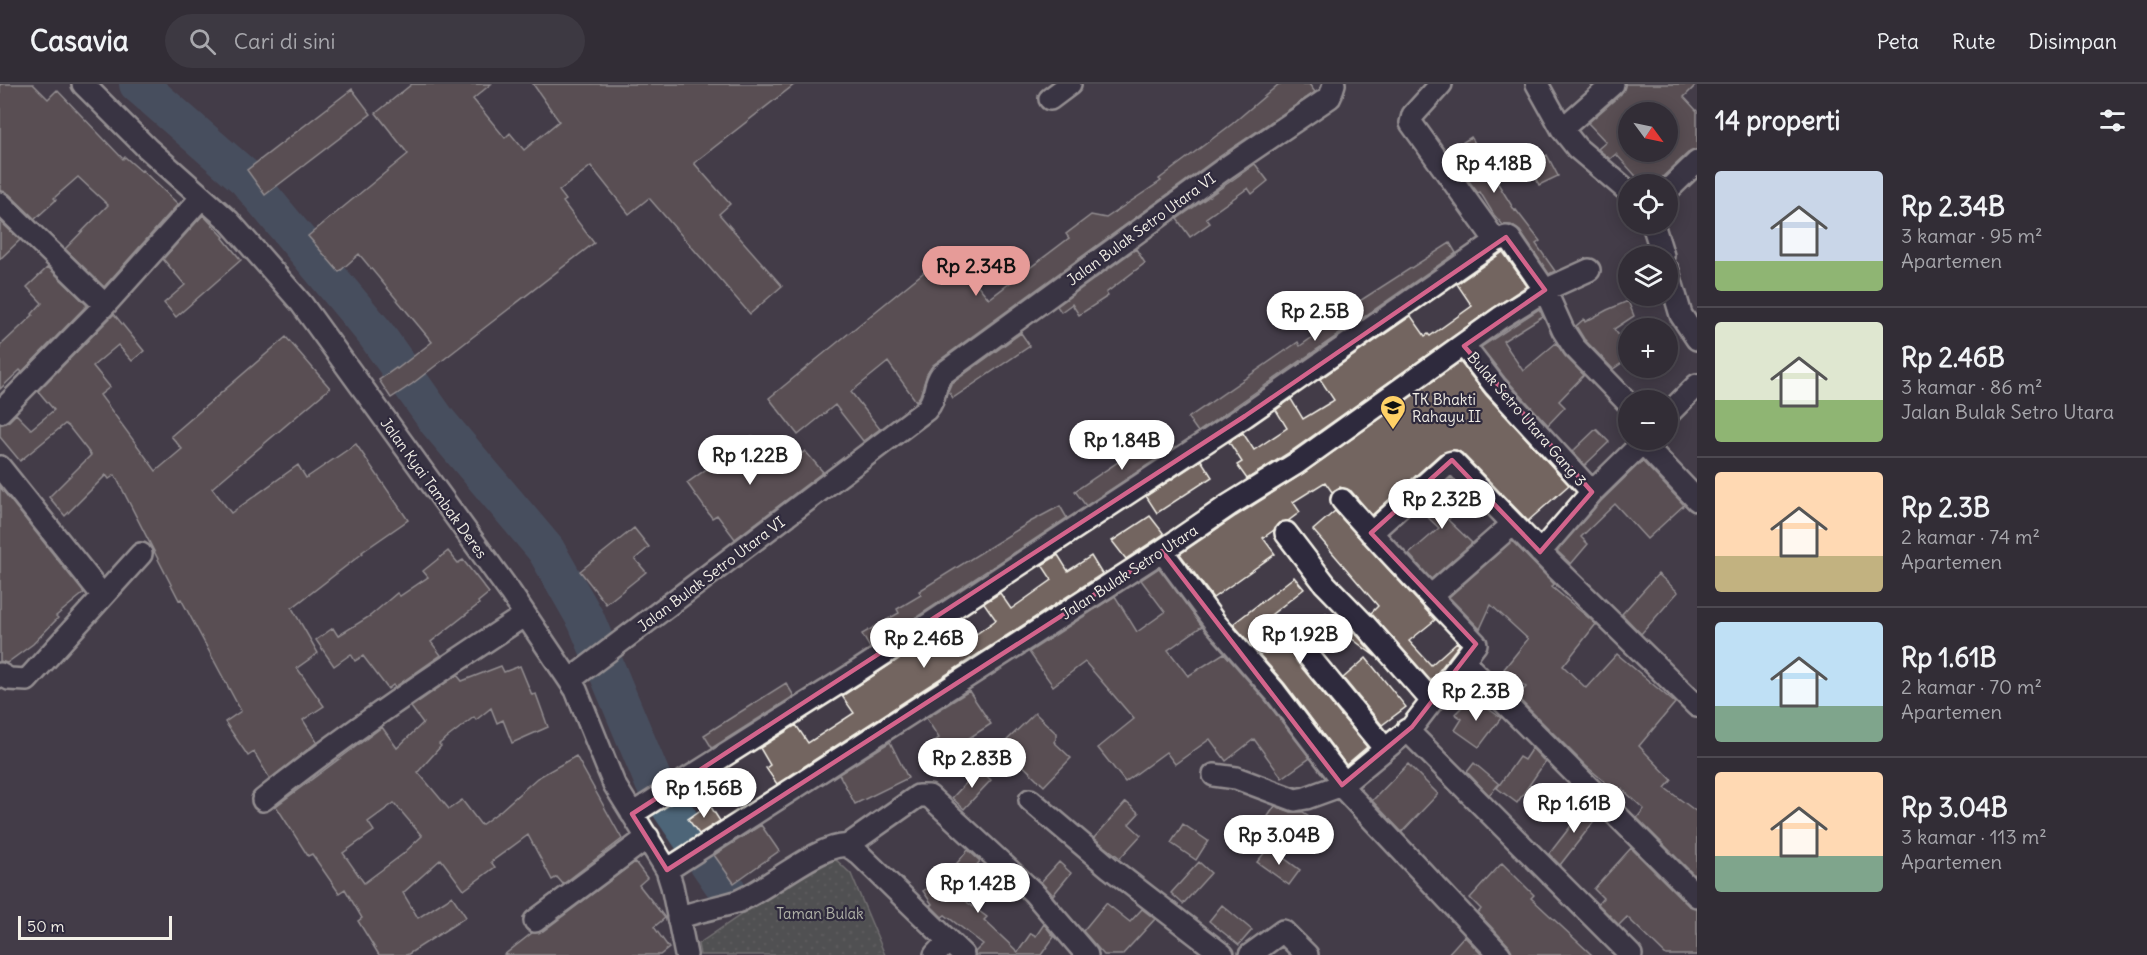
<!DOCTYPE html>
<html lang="id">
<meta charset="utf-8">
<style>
body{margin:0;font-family:Delius,sans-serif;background:#3d3942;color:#f1f3f6;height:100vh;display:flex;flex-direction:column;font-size:22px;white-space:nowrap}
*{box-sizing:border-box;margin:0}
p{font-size:20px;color:#a8a8ad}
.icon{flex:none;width:33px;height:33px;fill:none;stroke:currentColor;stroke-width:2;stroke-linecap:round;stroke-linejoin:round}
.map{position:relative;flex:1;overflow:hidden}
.drawer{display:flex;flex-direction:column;background:#322d36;width:450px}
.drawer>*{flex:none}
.needle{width:39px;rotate:123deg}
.controls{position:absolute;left:1618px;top:18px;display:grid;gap:12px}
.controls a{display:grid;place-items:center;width:60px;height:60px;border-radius:50%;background:#322d36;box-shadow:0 3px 15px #0003,0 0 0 2px #4d4951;font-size:30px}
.scale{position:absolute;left:18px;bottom:15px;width:154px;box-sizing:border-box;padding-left:6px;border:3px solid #f4f1e8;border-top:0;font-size:16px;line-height:21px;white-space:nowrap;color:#f4f1e8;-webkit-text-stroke:4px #2f2a3d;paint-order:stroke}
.price{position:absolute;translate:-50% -51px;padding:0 14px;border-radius:21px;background:#fff;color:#222;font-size:20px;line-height:39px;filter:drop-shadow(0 2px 3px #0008)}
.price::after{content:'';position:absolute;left:50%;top:36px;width:18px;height:14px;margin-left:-9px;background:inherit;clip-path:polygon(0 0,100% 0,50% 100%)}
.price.current{background:#e69b98;color:#111}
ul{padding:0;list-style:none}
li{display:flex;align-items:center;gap:18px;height:150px;padding:0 18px}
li+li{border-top:2px solid #4d4951}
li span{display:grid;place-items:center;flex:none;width:168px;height:120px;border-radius:6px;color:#555}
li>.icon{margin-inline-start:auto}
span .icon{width:72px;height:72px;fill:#fffc;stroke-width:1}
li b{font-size:26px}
h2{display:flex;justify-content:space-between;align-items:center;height:72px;padding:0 18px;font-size:26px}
header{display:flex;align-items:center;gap:36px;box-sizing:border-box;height:84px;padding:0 30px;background:#322d36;border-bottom:2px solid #4d4951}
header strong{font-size:28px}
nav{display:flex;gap:33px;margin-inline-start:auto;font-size:21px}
.search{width:420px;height:54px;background:#3d3942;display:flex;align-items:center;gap:15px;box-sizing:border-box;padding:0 21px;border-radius:33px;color:#a8a8ad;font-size:22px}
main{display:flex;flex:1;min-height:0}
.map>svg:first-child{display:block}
.green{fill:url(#green-dots);stroke:#aaada2;stroke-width:1.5}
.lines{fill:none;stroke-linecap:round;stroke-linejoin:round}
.river{stroke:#4d6578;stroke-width:38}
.building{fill:#736561;stroke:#f4f1e8;stroke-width:1.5;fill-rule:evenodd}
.street-casing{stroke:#f4f1e8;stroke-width:26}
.street{stroke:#2f2a3d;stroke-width:21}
.marked{fill:none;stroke:#d4648c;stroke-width:4.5;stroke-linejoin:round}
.labels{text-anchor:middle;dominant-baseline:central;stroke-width:4.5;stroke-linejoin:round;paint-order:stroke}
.street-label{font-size:15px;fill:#f4f1e8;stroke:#2f2a3d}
.poi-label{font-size:15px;fill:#f4f1e8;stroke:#2f2a3d;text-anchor:start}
.park-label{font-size:15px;fill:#b2b4a9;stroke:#2f2a3d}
</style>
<header>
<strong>Casavia</strong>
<div class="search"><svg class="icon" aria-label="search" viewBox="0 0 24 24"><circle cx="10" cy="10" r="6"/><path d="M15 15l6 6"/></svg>Cari di sini</div>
<nav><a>Peta</a><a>Rute</a><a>Disimpan</a></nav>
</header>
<main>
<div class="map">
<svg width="1697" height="871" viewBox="0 0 1697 871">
<defs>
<pattern id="green-dots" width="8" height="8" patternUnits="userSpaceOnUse" patternTransform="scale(1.5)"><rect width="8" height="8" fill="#61695d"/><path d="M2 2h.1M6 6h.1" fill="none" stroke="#787f74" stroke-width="1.8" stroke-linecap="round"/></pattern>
</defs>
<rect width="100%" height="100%" fill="#433c48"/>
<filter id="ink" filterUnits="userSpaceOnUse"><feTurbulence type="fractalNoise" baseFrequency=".0167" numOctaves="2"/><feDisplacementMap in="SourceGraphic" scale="12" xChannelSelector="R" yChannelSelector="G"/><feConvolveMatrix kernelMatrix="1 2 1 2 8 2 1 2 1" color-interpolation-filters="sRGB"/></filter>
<g filter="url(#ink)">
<!-- green -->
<path class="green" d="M830,770L851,790L885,871H700L698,860Z"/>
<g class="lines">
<!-- river -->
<path class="river" d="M138,0L247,95L375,249L438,338L546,466L586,536L654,699L727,806"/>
</g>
<!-- building -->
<path class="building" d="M0,0H33L48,15L57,6L123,75L125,73L141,87L142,86L178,120L104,203L65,165L108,121L78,93L54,114L56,116L35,135L9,110L0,107Z
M412,0H491L473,15L505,54L510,49L524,66L559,37L533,0H795L694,79L730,120L719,130L782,202L750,230L649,114L629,130L591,82L559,107L566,116L563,118L594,159L412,300L391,314L379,296L396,284L397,285L432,258L359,170L339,188L308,152L408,70L376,29Z
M1279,0H1309L1315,8L1216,75L933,281L927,290L920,312L916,317L888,278L851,308L880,345L863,357L835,321L798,351L769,314L950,167L989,215L1069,154L1066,150L1091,131L1106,134L1161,97L1159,95L1232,40Z
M1625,0H1697L1684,13L1697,27V66L1688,69L1655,100H1643L1616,70L1610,75L1598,65L1606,58L1588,39L1621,10ZM1629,28H1668V68H1629Z
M352,5L371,30L265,111L247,86Z
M1471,53L1499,97L1497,98L1515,127L1516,126L1540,157L1536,160L1555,187L1549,190L1520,147L1511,141H1503L1494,131L1480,108L1478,109L1459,84L1461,82L1451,66Z
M1547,71L1558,92L1539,101L1529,80Z
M1255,80L1268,97L1252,110L1248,104L1206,134L1210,139L1190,153L1177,135Z
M203,131L224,153L223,154L241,176L176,233L164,219L185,201L163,175Z
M0,137L20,156L0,175Z
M1450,159L1456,169L1198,348L1188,334L1298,258L1300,262L1359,220L1358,218Z
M1136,165L1145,179L1106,209L1108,212L1079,231L1072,220L1061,228L1057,222Z
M1503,168L1527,202L1493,224L1290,368L1247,395L1237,381L1242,378L1229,358L1243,349L1254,366L1287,344L1276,326L1291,315L1303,335L1331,318L1334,316L1320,295L1411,232L1425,252L1428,250L1430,252L1472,222L1457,200Z
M48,183L87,221L22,288L20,286L0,305V262L33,231L32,230L42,219L27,203Z
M1628,217L1634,232L1614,245L1629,265V274L1613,285L1584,255L1576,242L1584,235L1585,238L1607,226Z
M1539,225L1543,232L1503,257L1523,287L1556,259L1565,272L1584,291L1559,317L1565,323L1548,341L1505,294L1481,263Z
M114,230L144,267L132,277L118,261L93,282L110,303L100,311L156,387L182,365L171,352L286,253L330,304L212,404L231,429L298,381L306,394L356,360L408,436L362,468L363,469L292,524L318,569L297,584L324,622L303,636L317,658L270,695L254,668L248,672L225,638L241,627L181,515L179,516L115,391L109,395L106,391L65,432L49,413L91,371L69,343L65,340L20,377L0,353V340L9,337L16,330L31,345L54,326L38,307Z
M1021,249L1030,262L953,314L948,307L951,300Z
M1460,278L1486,311L1569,401L1528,437L1462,369L1456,366L1440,370L1372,431L1351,407L1340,403L1332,408L1325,398L1293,418L1300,428L1288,437L1279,439L1274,446L1263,454L1275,470L1213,514L1180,470L1236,432L1304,389Z
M1596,345L1609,358L1585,381L1572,368Z
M753,352L779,388L805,367L823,388L735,455L717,431L712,434L687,399Z
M1160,353L1169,367L1086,422L1075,407L1127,372Z
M1201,376L1212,393L1157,429L1146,412Z
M1642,377L1684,421L1647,455L1615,420L1581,453L1588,460L1571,480L1557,467L1601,417Z
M1451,394L1470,414L1449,431L1451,433L1448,436L1472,459L1431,495L1409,470L1439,444L1418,424Z
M0,403L84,509L56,532L58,534L33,560L7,579L0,577Z
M1060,422L1067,434L870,564L862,550L899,529L897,525L921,511L919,507L1030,438Z
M1335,427L1435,536L1409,557L1431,581L1457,558L1459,561L1431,597L1371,529L1378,522L1313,446Z
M1150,432L1164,450L1126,475L1112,457Z
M634,444L649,463L635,475L646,488L606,520L580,487Z
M1512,457L1554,500L1552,503L1596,540L1563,582L1586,604L1617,570L1675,619L1639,662L1672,696L1665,704L1697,728V794L1637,734L1644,725L1622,705L1614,711L1603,700L1605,698L1586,682L1517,613L1526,603L1504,585L1528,555L1491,521L1480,545L1449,513Z
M448,467L458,479L463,476L489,509L478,518L479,520L431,558L441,571L395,603L393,601L388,605L363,572L355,577L351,570L334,582L316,556L333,544L338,552L370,532L397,509L400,512L428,493L423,487Z
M1058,471L1068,487L1091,472L1102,490L777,700L766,684L770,681L760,664L796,641L808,659L854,629L842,612L952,540L965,558L996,536L984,519L1000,509L1011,525L1052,496L1042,481Z
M1159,484L1202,542L1168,566L1188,592L1224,569L1265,616L1310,674L1282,694L1254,655L1226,677L1210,655L1175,680L1166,668L1125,698L1098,664L1134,635L1085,578L1053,602L1029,568L1115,512L1137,548L1165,528L1141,496Z
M1658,490L1678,508L1641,550L1622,530Z
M1294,493L1304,505L1271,531L1289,557L1326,529L1343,552L1322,569L1312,558H1304L1295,565L1294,572L1297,578L1367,663L1346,681L1285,600L1233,540Z
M1352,546L1356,550L1376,573L1347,551Z
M1366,574L1406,623L1382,641L1343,594Z
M501,582L504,588L520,582L532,611L536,610L548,643L512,659L503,636L497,639L491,624L476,636L474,633L439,660L441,662L418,688L449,725L462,716L481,741L500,727L537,694L576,672L622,755L563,800L557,793L552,796L528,751L491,778L495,783L464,806L441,775L403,809L418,834L452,812L466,833L407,871H379L358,837L362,834L345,805L339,809L312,770L308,772L276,722L382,643L397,664L423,639L411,623L457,591L462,597ZM394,719L422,752L403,770L364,799L343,769L374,747L368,738Z
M1464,596L1471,603L1459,618L1455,613L1446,620Z
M786,599L794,612L712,664L704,651Z
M969,607L991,640L960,660L959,658L945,669L935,657L939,654L926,634Z
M1472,613L1501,634L1479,663L1455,646L1462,635L1455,630Z
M1035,629L1056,649V655L1054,658L1071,674L1044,702L1002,661Z
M890,658L908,694L855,720L839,690Z
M1532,664L1545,678L1517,719L1497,704L1519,673L1524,676Z
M1474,679L1499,700L1489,711L1467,688Z
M1408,680L1438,710L1402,748L1372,717Z
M979,685L991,696L964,725L952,714Z
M1126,718L1139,729L1129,740L1141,751L1120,774L1094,754Z
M709,720L720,737L699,750L688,735Z
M1588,720L1599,731L1560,781L1549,770Z
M1275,722L1291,728H1303L1309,732L1285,765L1260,744Z
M1183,740L1208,757L1196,776L1171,759Z
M761,741L779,767L734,799L714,771Z
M1269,763L1300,786L1289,801L1257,778Z
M1631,764L1688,821L1697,824V871H1666L1627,833L1619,841L1598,820L1603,814L1594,805Z
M968,766L980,777L958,804L968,819L987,833L984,836L1018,868L1031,849L1036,852L1044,840L1054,853L1041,871H975V868L983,860L945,831L942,833L930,821L932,820L923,807L947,791Z
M635,778L647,794L639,801L665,834L654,843L669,864L660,871H504L532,849L543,847Z
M1059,778L1071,789L1053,811L1041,798Z
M1199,778L1211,789L1183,820L1171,809Z
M1502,779L1534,811L1531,814L1592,871H1512L1509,862L1478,829L1481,825L1470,814Z
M1106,819L1130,838L1142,825L1155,835L1122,871H1104L1083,847Z
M1222,821L1252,846L1239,861L1209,837Z
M1464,852L1482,871H1447Z"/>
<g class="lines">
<defs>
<path id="street" d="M83,0L147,64L229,137L301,219L510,508L576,606L614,700L667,786L672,802L686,871
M1441,0L1413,31L1411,39L1496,157
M1537,0L1562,45L1577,64L1629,108
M1050,15L1070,0
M1562,45L1613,0
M1668,106L1697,78
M0,119L105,221
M1653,140L1663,172
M1668,187L1681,231L1697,255
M1464,262L1495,302L1592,408
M0,328L105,221L202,113
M1668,330L1697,301
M1642,358L1697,416
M0,383L103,512
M1286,449L1325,500L1365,541L1432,617
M1371,449L1449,379L1453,378L1553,481L1697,622
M1162,467L1216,540L1275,608L1339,692L1343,704L1500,871
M1540,468L1592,408L1645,356
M1432,511L1513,440
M1307,570L1385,665
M1464,578L1697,812
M0,590L9,595L27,596L141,470
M570,596L926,326C937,314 933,302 941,291L1224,85L1330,13L1334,0
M1407,646L1631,871
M1214,691L1236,694L1295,716L1306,714L1342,701L1412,643L1476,560C1431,512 1385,466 1342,416
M263,716C346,649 436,590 525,531
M1030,716L1110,784L1223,871
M632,730L858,587L1245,332L1496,157L1506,153L1510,155L1545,206L1563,246L1574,263L1629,320
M847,762L918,712H929L1033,808L1087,871
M667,786L1162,467L1229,421L1297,379L1500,234L1545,206L1589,186
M678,834C697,827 716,824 736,818C761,810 822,758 846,762C850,763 855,767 858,769L963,871
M535,837L648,753
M935,871L948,857
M1250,871L1283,847L1307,871"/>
</defs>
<!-- street casing -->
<use href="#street" class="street-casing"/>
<!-- street -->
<use href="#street" class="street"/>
</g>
</g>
<!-- marked area -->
<path d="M0 0H1697V871H0ZM1506,153L1545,206L1464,262L1592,408L1540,468L1452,376L1371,449L1476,560L1412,643L1342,701L1162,467L667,786L632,730L1245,332Z" fill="#433c48" fill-opacity=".55" fill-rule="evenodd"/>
<path class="marked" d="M1506,153L1545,206L1464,262L1592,408L1540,468L1452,376L1371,449L1476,560L1412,643L1342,701L1162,467L667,786L632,730L1245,332Z"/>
<!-- icons -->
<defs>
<symbol id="school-pin" viewBox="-11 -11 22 30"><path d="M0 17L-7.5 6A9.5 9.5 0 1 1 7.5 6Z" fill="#ffd166" stroke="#2f2a3d"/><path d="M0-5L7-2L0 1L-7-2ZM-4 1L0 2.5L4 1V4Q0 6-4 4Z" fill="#111"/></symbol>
</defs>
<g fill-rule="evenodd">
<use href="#school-pin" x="1378" y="309" width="30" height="40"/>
</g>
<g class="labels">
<!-- street labels -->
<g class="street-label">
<text transform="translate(1141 145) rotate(-36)">Jalan Bulak Setro Utara VI</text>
<text transform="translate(1527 335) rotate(49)">Bulak Setro Utara Gang 3</text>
<text transform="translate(434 404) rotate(54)">Jalan Kyai Tambak Deres</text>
<text transform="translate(1129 488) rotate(-33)">Jalan Bulak Setro Utara</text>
<text transform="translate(711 490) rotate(-37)">Jalan Bulak Setro Utara VI</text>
</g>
<!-- poi labels -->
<g class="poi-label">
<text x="1412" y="315">TK Bhakti<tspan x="1412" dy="17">Rahayu II</tspan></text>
</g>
<!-- park labels -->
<g class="park-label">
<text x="820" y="829">Taman Bulak</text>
</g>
</g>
</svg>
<div class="controls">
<a><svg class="needle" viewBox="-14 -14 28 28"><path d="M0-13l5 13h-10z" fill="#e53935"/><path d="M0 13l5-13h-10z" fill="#a8a8ad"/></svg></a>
<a><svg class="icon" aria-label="locate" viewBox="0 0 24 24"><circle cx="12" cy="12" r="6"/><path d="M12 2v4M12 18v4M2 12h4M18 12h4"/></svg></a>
<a><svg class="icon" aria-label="layers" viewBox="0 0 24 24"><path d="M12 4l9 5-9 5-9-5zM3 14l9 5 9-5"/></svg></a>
<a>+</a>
<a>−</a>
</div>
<div class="scale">50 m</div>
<b class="price" style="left:1494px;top:110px">Rp 4.18B</b>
<b class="price current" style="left:976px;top:213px">Rp 2.34B</b>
<b class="price" style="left:1315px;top:258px">Rp 2.5B</b>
<b class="price" style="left:1122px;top:387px">Rp 1.84B</b>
<b class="price" style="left:750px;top:402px">Rp 1.22B</b>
<b class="price" style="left:1442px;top:446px">Rp 2.32B</b>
<b class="price" style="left:1300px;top:581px">Rp 1.92B</b>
<b class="price" style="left:924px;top:585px">Rp 2.46B</b>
<b class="price" style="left:1476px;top:638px">Rp 2.3B</b>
<b class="price" style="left:972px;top:705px">Rp 2.83B</b>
<b class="price" style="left:704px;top:735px">Rp 1.56B</b>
<b class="price" style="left:1574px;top:750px">Rp 1.61B</b>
<b class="price" style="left:1279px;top:782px">Rp 3.04B</b>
<b class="price" style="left:978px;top:830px">Rp 1.42B</b>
</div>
<section class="drawer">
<h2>14 properti<svg class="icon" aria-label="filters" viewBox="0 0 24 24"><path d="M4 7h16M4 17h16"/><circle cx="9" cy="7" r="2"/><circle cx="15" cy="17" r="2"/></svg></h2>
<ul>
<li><span style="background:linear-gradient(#c9d6e8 75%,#8fb573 0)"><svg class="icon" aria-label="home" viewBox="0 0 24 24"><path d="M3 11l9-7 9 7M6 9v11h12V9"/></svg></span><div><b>Rp 2.34B</b><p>3 kamar · 95 m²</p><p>Apartemen</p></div></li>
<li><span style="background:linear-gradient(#dfe7d0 65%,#8fb573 0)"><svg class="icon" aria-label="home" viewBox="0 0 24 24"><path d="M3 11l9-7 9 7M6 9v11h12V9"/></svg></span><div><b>Rp 2.46B</b><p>3 kamar · 86 m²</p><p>Jalan Bulak Setro Utara</p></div></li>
<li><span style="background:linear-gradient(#ffd9b3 70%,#c2b280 0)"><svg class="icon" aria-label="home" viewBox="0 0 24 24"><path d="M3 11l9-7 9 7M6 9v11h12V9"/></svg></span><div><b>Rp 2.3B</b><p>2 kamar · 74 m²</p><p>Apartemen</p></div></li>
<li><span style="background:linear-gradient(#bfe0f5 70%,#7fa58c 0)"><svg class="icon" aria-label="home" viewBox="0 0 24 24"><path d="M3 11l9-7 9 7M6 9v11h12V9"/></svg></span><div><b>Rp 1.61B</b><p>2 kamar · 70 m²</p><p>Apartemen</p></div></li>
<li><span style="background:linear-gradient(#ffd9b3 70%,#7fa58c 0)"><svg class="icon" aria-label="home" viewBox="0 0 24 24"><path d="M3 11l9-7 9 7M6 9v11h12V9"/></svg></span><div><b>Rp 3.04B</b><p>3 kamar · 113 m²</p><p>Apartemen</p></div></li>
</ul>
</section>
</main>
